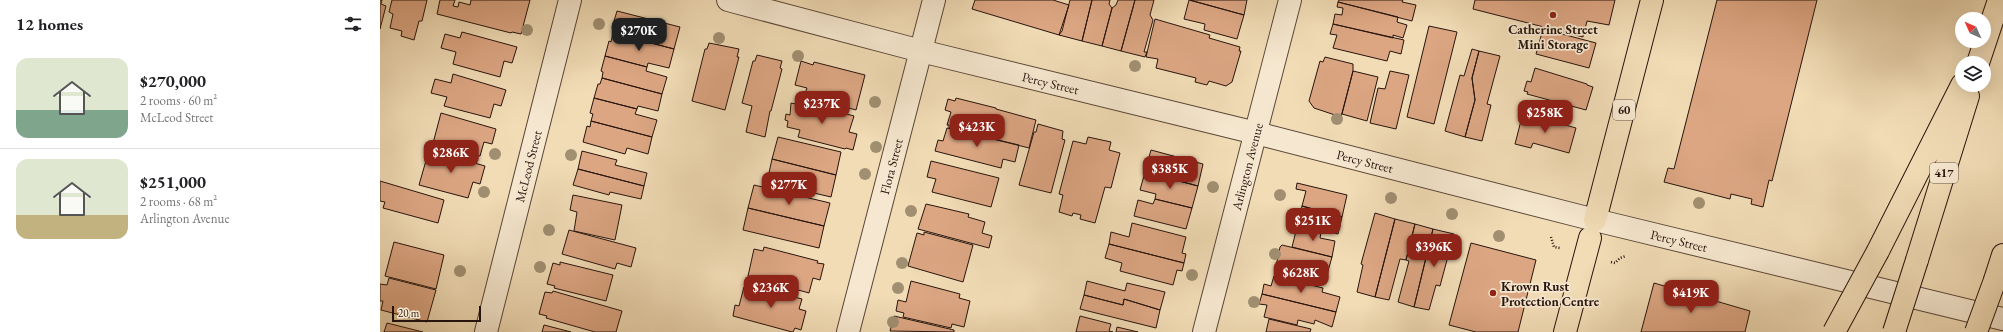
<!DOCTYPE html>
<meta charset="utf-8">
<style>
body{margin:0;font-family:"EB Garamond",serif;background:#f6f6f6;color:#202124;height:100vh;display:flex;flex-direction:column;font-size:15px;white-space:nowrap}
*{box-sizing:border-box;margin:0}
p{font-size:13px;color:#757577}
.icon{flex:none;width:22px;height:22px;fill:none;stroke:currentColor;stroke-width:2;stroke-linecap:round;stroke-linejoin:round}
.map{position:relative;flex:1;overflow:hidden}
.side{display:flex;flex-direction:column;background:#fff;width:380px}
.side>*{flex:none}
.needle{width:26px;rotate:315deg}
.tools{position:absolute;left:1575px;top:12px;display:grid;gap:8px}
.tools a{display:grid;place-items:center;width:36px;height:36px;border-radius:50%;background:#fff;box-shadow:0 4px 16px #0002;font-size:20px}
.scale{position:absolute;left:12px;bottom:10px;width:89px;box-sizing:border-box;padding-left:4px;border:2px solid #27140d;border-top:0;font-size:11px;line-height:14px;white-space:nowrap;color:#27140d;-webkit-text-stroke:3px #f6e8d0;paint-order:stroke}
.price{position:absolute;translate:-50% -34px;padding:0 9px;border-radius:8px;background:#8f2418;color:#fff;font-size:13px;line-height:26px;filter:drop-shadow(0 1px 2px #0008)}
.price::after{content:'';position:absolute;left:50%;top:24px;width:12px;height:9px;margin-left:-6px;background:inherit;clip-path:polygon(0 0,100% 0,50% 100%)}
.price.active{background:#222;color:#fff}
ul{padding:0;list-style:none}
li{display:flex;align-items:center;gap:12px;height:100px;padding:0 16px}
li+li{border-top:1px solid #e0e0e0}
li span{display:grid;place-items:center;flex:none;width:112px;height:80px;border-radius:12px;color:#555}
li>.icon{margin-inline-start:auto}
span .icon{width:48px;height:48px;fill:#fffc;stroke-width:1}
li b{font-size:17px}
h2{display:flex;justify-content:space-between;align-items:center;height:48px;padding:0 16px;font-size:17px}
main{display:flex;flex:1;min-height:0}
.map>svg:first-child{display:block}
.building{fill:#dca683;stroke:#27140d}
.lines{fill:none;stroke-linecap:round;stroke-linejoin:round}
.street-casing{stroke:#5a4637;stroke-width:24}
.primary-casing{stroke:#27140d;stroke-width:24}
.highway-casing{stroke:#27140d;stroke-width:24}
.path{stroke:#27140d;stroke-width:2.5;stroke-dasharray:1 2;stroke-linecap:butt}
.street{stroke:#f6e8d0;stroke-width:22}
.primary{stroke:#f1dcb6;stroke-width:22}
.highway{stroke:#f1dcb6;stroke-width:22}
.highway-bridge-casing{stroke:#27140d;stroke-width:24;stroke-linecap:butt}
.highway-bridge{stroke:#f1dcb6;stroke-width:22}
.tree{fill:#a08f71}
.poi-dot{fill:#8f2418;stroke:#f6e8d0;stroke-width:1.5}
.labels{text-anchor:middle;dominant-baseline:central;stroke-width:3.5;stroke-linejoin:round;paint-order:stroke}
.shield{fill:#f6e8d0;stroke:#655448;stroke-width:1}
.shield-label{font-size:12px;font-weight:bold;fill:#27140d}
.poi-label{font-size:13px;font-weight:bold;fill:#27140d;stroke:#f6e8d0}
.street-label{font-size:13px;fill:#27140d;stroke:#f6e8d0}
</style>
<main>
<section class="side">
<h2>12 homes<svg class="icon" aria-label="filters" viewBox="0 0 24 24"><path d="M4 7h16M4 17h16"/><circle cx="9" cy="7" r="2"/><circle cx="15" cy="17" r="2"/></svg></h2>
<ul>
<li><span style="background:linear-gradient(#dfe7d0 65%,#7fa58c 0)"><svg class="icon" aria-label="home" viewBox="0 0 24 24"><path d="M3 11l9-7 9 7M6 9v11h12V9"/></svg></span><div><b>$270,000</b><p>2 rooms · 60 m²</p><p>McLeod Street</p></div></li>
<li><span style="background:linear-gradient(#dfe7d0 70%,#c2b280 0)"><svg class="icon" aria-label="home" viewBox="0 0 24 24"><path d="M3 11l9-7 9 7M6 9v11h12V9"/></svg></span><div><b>$251,000</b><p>2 rooms · 68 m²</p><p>Arlington Avenue</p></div></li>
</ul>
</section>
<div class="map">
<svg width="1623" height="332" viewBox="0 0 1623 332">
<rect width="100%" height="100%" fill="#f1dcb6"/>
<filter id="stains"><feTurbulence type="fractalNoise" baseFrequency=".005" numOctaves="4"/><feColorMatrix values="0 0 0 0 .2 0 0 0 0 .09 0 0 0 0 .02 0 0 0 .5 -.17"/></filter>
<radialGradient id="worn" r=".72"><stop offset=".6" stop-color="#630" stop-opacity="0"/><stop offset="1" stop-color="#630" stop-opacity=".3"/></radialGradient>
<!-- building -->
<path class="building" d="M0,0H2L1,4L6,6L0,29Z
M12,0H47L42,21H39L34,40L21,36L22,31L10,28L13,14L9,12Z
M60,0H75L73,6L78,7L79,2L90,5L91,0H150L141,34L132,32L131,33L57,14Z
M595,0H673L689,5L679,35L592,9Z
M690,0H712L702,41L679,35L682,31Z
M712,0H730L729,4L732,8L722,46L702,41Z
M738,0H755L741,51L722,46L732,8L736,5Z
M755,0H774L770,15L773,20L764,52H767L765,57L741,51Z
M809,0L864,15L857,39L824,30L825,24L804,19Z
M810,0H867L864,15Z
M959,0H1023L1022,2L1036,5L1032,21L958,2Z
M1095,0H1235L1229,25L1207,21L1203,37L1093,9Z
M1337,0H1437L1392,181L1389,180L1383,207L1371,204L1372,199L1351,194L1350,199L1284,182L1288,168L1294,169Z
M958,2L1018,17L1017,22L1027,25L1023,38L1013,35V38L953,24L955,14L962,15L963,8L957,7Z
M237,11L300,27L294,49L233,33L234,29L232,28Z
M775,19L830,35L829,38L860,47L859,51H861L852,82L846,86L829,81L827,85L815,82L816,78L776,68L778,59L766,57Z
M953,24L1024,40L1021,54L1010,51L1007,61L953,48L957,35L950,34Z
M1049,26L1077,32L1054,124L1027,117Z
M1163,29L1216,43L1209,68L1156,54Z
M82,32L137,47L132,63L124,61L120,77L73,64L76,52L61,48L65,34L80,38Z
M233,33L294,49L289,68L268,63L267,67L225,56L229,41L231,42Z
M329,43L359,49L357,57H359L345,110L312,101L325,49H327Z
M1092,49L1099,51L1092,78L1095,100L1085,137L1065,131L1080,75L1084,76Z
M1099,51L1120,56L1107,104L1111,105L1102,141L1085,137L1095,100L1092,78Z
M377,55L402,61L400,68L402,69L391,111H390L385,137L366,132L372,106L362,103L373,61H375Z
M225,56L267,67L266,71L287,77L282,94L222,78L223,72L221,71Z
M945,57L973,64V71L961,117L934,108L929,101L940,61L943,62Z
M421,61L433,65L434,62L485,75L476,110L424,96L427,88L415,85Z
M1155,68L1207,84V85L1213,87L1206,110L1147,94L1148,92L1144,91L1147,81L1151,82Z
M973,71L998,77L987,121L962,114Z
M1010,71L1029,75L1016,129L990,123L998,88L1005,89Z
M73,74L126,90L121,106L114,104L110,118L64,106L67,97L51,93L55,79L71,83Z
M222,78L282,94L278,111L258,106L257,109L214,98L218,84H220Z
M214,98L257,109L255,114L277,120L272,137L211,121L213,114L210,113Z
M576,98L616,108V109L656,120L649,148L569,128V125H567L571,112L565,110L568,99L575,101Z
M411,103L426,106V103L474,116L469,132L477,134L473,150L466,148L465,149L418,137L420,130L407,127L408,121L405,120L406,114L410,115Z
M61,113L116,129L112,144L104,142L100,156H98L96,160L52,147Z
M1143,113L1196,128L1189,153L1153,143L1151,148L1135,144Z
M211,121L272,137L268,154L247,148L245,154L203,142L207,126L210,127Z
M658,124L683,131L682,139L685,140L671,193L639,185L654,132H656Z
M567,128L639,145L635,162L623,159L621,168L555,151L558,140L563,141Z
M398,137L461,152L456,175L392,159Z
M708,137L731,142L729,150L740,153L731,188L725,187L715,223L700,219L701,215L693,213L692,216L679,212L683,195L679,194L693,141L706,144Z
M49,150L105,166L100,184L93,182L88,198L39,185Z
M771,150L823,164L818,186L765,172Z
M202,151L237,160L235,165L267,173L264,186L198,169Z
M392,159L456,175L451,197L387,182Z
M551,161L619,178L611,207L552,192L556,179L547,177Z
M198,169L264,186L261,199L230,192L229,195L193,185Z
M765,172L818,186L812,208L775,199L776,194L760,190Z
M0,181L64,200L58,223L3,208L5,202L0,201Z
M917,183L967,195L962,217L922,206L926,191L916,189Z
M374,185L450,203L444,226L368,208Z
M193,195L242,205L235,240L194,231L197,212L190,210Z
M775,199L812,208L806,229L754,216L758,200L773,204Z
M546,204L589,214L588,217L605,222L602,233L612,236L609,248L538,229Z
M922,206L962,217L958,234L942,230L941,233L917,227Z
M368,208L444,226L439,248L363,230Z
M995,213L1015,219L995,297L977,292L983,265L981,264Z
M1015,219L1035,224L1026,260L1020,259L1009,300L995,297Z
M752,223L806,237L802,253L806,254L804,263L729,244L731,232L749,237Z
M1035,224L1053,229L1034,307L1018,302L1029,261L1026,260Z
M917,227L941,233L940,238L955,241L952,257L912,247Z
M1053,229L1074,234L1060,286L1056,285L1049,310L1034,307Z
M189,230L256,248L251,267L237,263L235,269L182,254Z
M544,232L593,245L583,282L528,266L537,233L544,235Z
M14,242L64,255L56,289L5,276Z
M1091,243L1156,260L1138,332H1096L1069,325Z
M729,244L804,263L802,271L797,270L793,285L740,271L742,263L725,258Z
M902,245L952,257L946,278L896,266L900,247Z
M384,247L438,261L437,263L444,264L440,280L433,278L429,293L368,276L374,249L383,251Z
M180,262L233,275L226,301L174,288L175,286L167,284L173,263L180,265Z
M894,276L943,288L942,292L960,297L956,312L882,294L884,284L891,286Z
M9,278L56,290L47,322L1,310L3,301H0V284L7,285Z
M531,281L580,294L579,298L590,301L584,327L572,324L571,328L523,317L524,313L516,311L518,300L526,302Z
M707,281L745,291L747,283L785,292L780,310L744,299L743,305L704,295Z
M1274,283L1370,311L1365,332H1261Z
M364,287L376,291L377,287L422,299L419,309L426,311L421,330L415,328L413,332H412L353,316L355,305L359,306Z
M173,291L242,311L236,332H215L166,318L167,316L159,314L165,292L172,293Z
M882,294L956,312L952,327L935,320L934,324L918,320L917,325L884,317L887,305L879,304Z
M704,295L743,305L744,299L780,310L776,328L700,309Z
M514,316L574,330V332L510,331Z
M700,316L731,324L729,331L733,332H696Z
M889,319L931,329L930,332H886Z
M7,323L43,332H4Z
M164,325L191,332H162Z
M737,327L758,332H736Z"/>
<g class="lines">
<defs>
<g id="street">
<path id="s1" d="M348,0L541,51L876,133L1215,220L1623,319"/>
<path id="s2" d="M106,332L190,0"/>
<path id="s3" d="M468,332L554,0"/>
<path id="s4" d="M824,332L910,0"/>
</g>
<path id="primary" d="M1215,220L1272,0
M1185,332L1210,238"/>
<path id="highway" d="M1598,63L1619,0
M1498,251L1582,85
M1537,260L1588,96
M1615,280L1623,255"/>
</defs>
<!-- street casing -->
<use href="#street" class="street-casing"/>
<!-- primary casing -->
<use href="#primary" class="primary-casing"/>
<!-- highway casing -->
<use href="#highway" class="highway-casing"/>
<!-- path -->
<path class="path" d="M1171,237L1174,247L1180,248
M1231,262L1235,263L1240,258L1246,256"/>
<!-- street -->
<use href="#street" class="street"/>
<!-- primary -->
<use href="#primary" class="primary"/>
<!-- highway -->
<use href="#highway" class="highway"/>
<defs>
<path id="highway-bridge" d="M1454,332L1498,251
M1514,332L1537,260
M1596,332L1615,280"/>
</defs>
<!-- highway-bridge casing -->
<use href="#highway-bridge" class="highway-bridge-casing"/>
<!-- highway-bridge -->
<use href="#highway-bridge" class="highway-bridge"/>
</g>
<!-- trees -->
<g class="tree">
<circle cx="219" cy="24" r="6"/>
<circle cx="147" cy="30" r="6"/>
<circle cx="339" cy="38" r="6"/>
<circle cx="418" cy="56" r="6"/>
<circle cx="755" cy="66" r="6"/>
<circle cx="495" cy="102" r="6"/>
<circle cx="957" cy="119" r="6"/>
<circle cx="496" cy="147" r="6"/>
<circle cx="115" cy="154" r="6"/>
<circle cx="191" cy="155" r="6"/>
<circle cx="485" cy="174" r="6"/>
<circle cx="833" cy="187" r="6"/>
<circle cx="104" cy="192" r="6"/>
<circle cx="900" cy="195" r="6"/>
<circle cx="1011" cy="198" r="6"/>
<circle cx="1319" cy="203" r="6"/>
<circle cx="531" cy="211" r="6"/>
<circle cx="1072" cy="214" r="6"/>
<circle cx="169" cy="230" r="6"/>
<circle cx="1119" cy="236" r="6"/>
<circle cx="895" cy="254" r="6"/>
<circle cx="522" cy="263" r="6"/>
<circle cx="160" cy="267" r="6"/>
<circle cx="80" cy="271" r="6"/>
<circle cx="812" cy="275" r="6"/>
<circle cx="518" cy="288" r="6"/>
<circle cx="874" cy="302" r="6"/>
<circle cx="513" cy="322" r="6"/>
</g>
<!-- markers -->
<g class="poi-dot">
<circle cx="1173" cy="15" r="4"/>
<circle cx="1113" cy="293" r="4"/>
</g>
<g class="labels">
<!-- shield labels -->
<g class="shield">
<rect x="1233" y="100" width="22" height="20" rx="3"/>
<rect x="1550" y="163" width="28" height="20" rx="3"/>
</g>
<g class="shield-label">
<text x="1244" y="110">60</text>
<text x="1564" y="173">417</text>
</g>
<!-- poi labels -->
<g class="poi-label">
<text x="1173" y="29">Catherine Street<tspan x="1173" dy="15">Mini Storage</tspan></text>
<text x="1121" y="286" text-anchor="start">Krown Rust<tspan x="1121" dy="15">Protection Centre</tspan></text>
</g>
<!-- street labels -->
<g class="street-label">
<text stroke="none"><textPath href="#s1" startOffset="333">Percy Street</textPath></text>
<text stroke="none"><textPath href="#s1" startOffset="657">Percy Street</textPath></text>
<text stroke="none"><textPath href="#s2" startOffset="171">McLeod Street</textPath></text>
<text stroke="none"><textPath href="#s3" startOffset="171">Flora Street</textPath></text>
<text stroke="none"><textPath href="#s4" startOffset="171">Arlington Avenue</textPath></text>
<text stroke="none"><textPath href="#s1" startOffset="981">Percy Street</textPath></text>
</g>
</g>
<rect width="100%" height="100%" filter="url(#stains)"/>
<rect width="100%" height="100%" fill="url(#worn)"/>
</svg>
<div class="tools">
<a><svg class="needle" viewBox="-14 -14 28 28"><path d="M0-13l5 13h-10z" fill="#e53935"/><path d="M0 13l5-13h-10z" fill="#757577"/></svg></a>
<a><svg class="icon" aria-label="layers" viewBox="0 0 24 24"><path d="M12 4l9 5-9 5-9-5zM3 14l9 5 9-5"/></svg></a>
</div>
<div class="scale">20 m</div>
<b class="price active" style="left:259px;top:52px">$270K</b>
<b class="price" style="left:442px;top:125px">$237K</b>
<b class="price" style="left:1165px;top:134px">$258K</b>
<b class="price" style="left:597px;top:148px">$423K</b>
<b class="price" style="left:71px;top:174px">$286K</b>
<b class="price" style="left:790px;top:190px">$385K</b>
<b class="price" style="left:409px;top:206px">$277K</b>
<b class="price" style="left:933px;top:242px">$251K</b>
<b class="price" style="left:1054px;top:268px">$396K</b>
<b class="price" style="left:921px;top:294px">$628K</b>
<b class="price" style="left:391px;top:309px">$236K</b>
<b class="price" style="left:1311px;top:314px">$419K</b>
</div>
</main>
